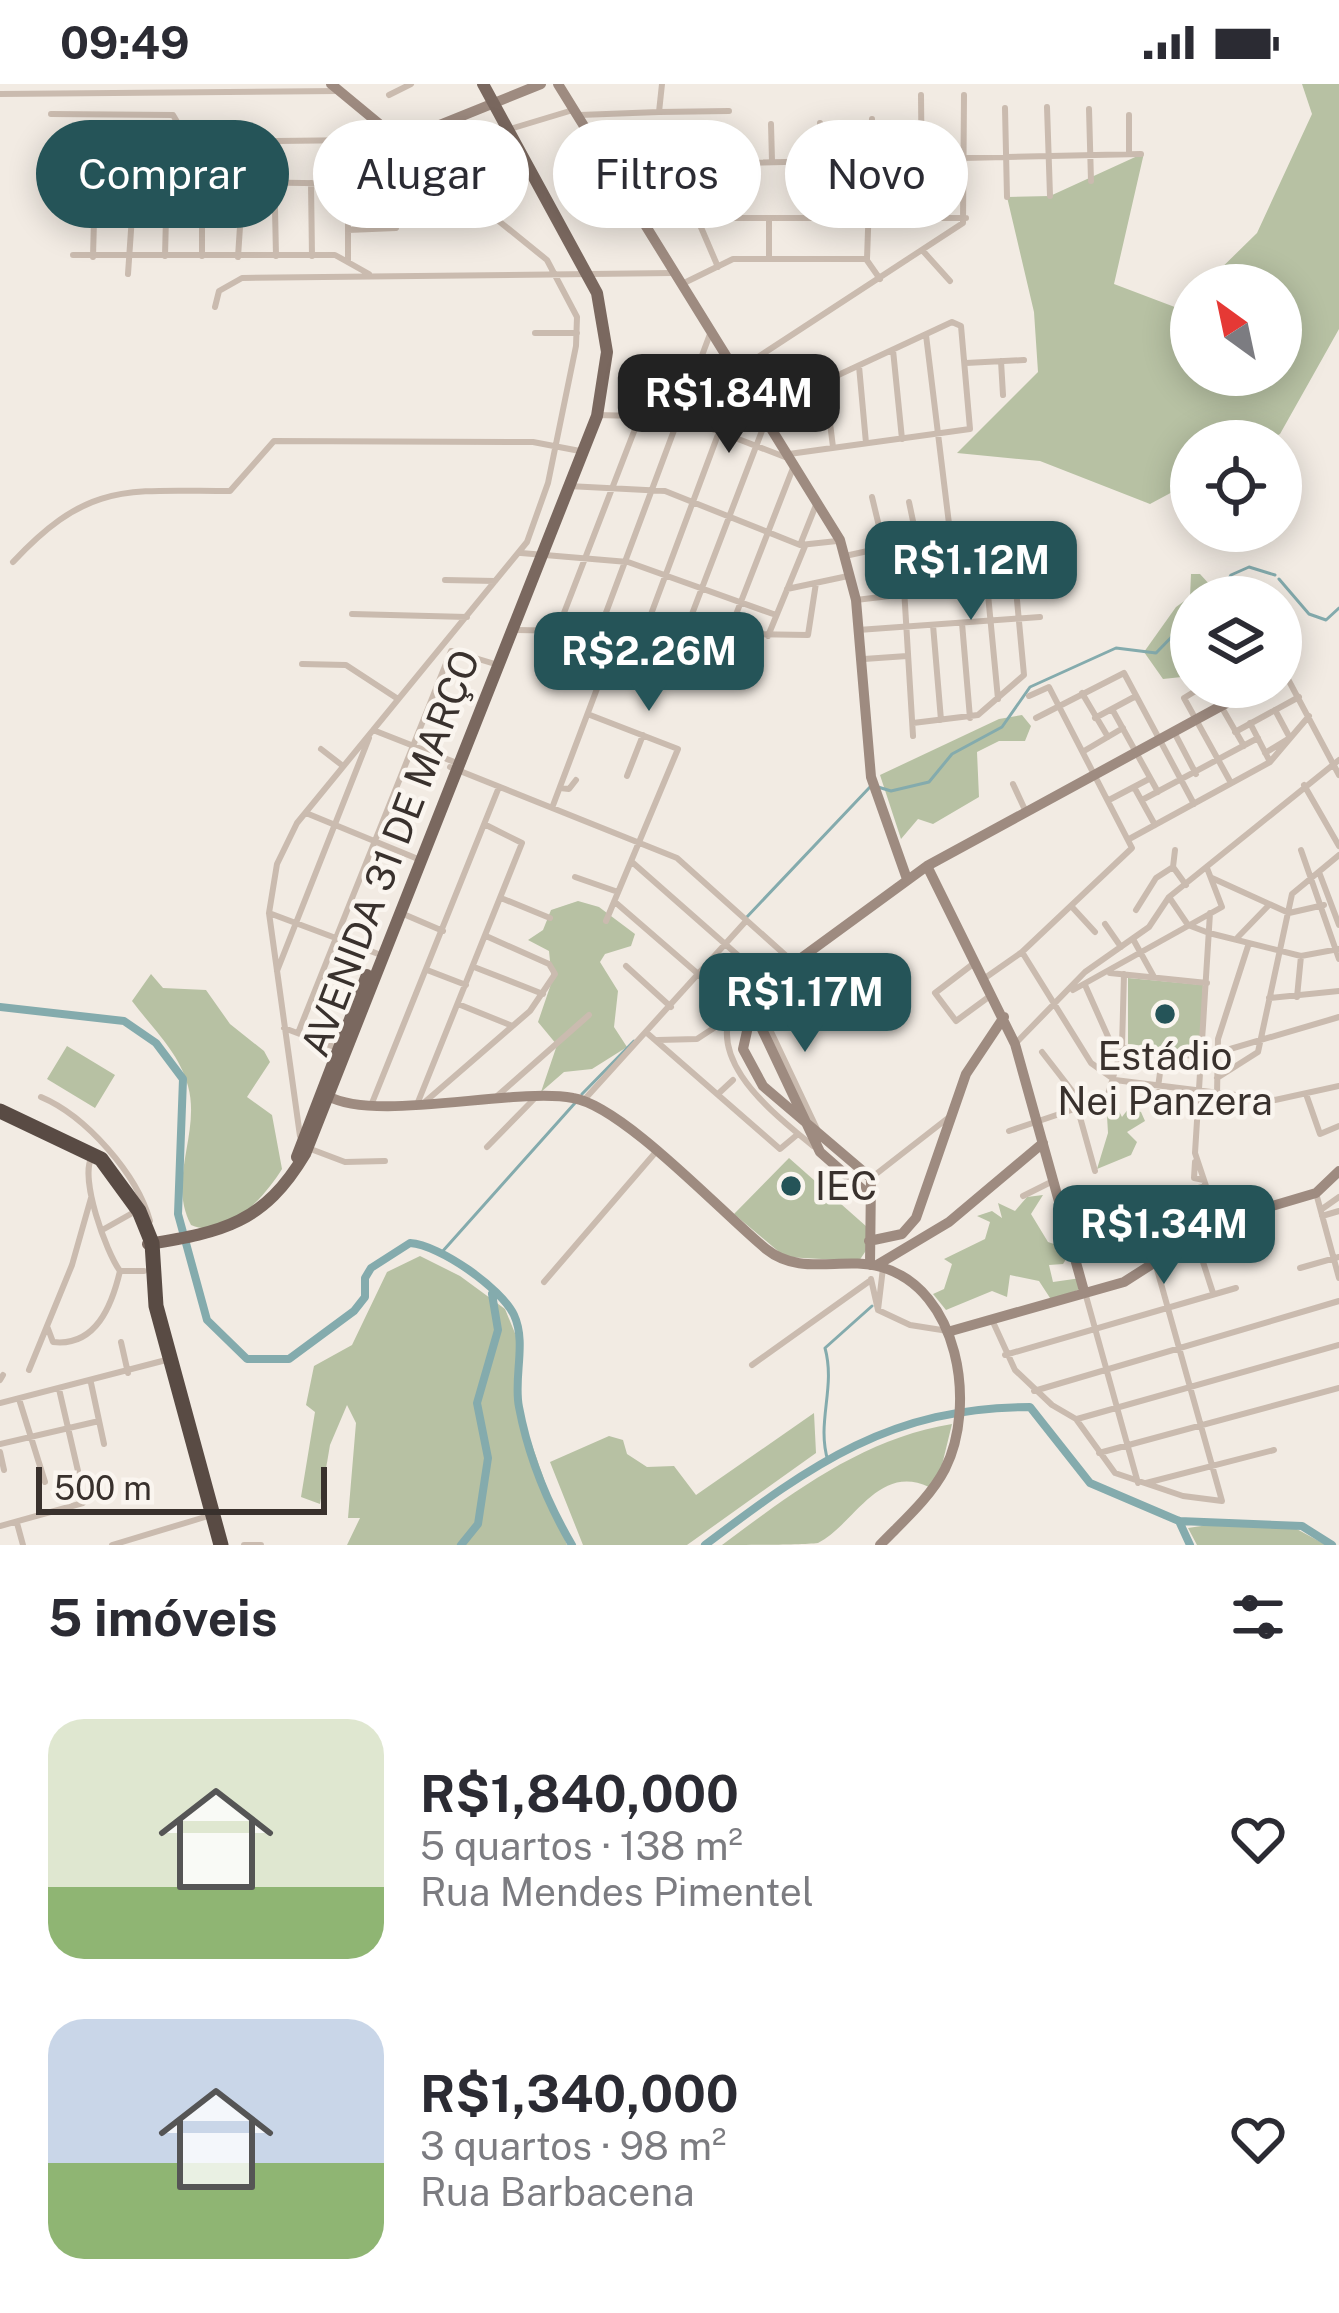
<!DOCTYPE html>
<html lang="pt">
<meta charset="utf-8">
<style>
body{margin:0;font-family:"Public Sans",sans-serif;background:#f7f7f7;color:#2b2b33;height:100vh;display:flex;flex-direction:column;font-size:45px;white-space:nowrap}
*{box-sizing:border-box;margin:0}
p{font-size:39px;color:#7c7c81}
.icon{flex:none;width:66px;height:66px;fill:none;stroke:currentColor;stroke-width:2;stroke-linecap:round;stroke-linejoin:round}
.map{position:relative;height:1461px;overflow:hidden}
.drawer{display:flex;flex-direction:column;background:#fff;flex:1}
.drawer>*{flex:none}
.banner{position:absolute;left:36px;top:36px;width:1269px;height:108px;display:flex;gap:24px}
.needle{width:78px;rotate:327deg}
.buttons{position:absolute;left:1170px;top:180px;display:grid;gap:24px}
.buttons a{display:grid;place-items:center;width:132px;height:132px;border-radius:50%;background:#fff;box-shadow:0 6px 30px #0003;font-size:60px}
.scale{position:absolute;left:36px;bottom:30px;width:291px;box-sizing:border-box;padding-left:12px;border:6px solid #39312d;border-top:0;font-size:33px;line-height:42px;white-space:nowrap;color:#39312d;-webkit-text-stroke:9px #faf5ef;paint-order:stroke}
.price{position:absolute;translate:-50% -102px;padding:0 27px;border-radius:24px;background:#255458;color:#fff;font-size:39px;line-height:78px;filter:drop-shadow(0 3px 6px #0008)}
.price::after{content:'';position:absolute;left:50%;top:72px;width:36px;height:27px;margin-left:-18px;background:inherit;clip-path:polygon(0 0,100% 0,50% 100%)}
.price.current{background:#222;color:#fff}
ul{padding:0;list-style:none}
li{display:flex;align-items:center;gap:36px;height:300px;padding:0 48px}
li span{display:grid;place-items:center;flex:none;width:336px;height:240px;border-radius:36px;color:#555}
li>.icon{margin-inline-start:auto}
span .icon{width:144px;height:144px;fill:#fffc;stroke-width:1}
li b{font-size:51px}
h2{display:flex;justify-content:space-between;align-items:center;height:144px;padding:0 48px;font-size:51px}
.tag{padding:0 42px;border-radius:54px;background:#fff;box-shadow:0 6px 30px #0003;font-size:42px;line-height:108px}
.tag.current{background:#255458;color:#fff}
.status{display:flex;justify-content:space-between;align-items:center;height:84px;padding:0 60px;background:#fff;direction:ltr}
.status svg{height:33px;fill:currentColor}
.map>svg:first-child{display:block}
.green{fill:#b7c1a3}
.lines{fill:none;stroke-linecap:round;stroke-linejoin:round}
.stream{stroke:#84abad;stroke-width:3}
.river{stroke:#84abad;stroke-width:8}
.street{stroke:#cabbaf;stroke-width:6}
.secondary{stroke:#9e8b80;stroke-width:10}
.primary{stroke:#7a685f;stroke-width:12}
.highway{stroke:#594b44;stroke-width:15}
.poi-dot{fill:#255458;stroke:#faf5ef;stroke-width:4.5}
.labels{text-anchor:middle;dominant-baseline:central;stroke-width:9;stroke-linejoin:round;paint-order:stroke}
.street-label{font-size:39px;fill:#39312d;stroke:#faf5ef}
.poi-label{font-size:39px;fill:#39312d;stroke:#faf5ef}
</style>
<div class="status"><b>09:49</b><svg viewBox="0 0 49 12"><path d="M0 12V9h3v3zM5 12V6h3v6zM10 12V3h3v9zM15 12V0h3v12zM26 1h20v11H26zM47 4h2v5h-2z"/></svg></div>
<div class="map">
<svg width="1339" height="1461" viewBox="0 0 1339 1461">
<rect width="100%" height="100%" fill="#f2ebe3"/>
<!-- green -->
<path class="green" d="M1302,0H1339V245L1280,350L1266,357H1191V398L1150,420L1040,377L957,369L1038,288L1034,228L1007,113L1050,112L1144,69L1114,200L1180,225L1191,214V291H1281V201H1204L1257,149L1312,30Z
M1191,490H1200L1221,513H1191V592L1163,595L1144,568L1176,523L1190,513Z
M1022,631L1031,642L1025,657H999L977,668L979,713L933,740L918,735L901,755L880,691L999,635Z
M578,817L599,823L635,850L631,862L605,870L600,878L618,907L614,943L627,963L592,985L564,988L541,1008L557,961L538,938L552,897L549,867L528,856L543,846L551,826Z
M151,890L163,904L206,906L230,940L264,967L270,978L247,1013L272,1031L282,1085C266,1111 227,1157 191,1141C167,1096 201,1049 188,1002C179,968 152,944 132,917Z
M1128,894L1203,901L1200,968L1128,960Z
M67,962L115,991L95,1024L47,995Z
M1117,1023L1122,1033L1129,1024L1141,1028L1145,1037L1127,1048L1137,1058L1131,1071L1097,1085L1108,1049L1107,1032Z
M789,1074L867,1143V1165L859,1177L785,1173L734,1130Z
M1043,1111L1031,1130L1048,1158L1072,1166L1063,1180L1049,1181L1053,1198L1081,1194L1080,1205L1052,1217L1039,1197L1010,1191L1007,1213L992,1207L946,1226L933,1210L944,1205L952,1180L944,1175L985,1155L990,1138L977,1132L992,1127L1002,1134L998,1119L1015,1127L1027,1113Z
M420,1172L460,1192L505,1225L519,1259L518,1321L567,1461H347L360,1434H348L356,1339L347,1321L330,1361L320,1420L301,1413L315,1328L306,1321L314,1282L352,1261L387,1188Z
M814,1329L816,1369L687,1461H583L550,1378L609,1352L623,1356L627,1370L647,1383L674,1382L696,1411Z
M952,1340L941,1385L929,1403C878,1379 854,1441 818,1459C801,1461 743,1461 722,1461C793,1408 864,1354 952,1340Z
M1228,1438L1293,1443L1326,1461H1197L1188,1444Z"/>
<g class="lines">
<!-- stream -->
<path class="stream" d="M1279,495L1309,530L1326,536L1339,524
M1220,513L1231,491L1249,483L1275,491
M878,703L891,707L929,698L952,670L1002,643L1030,603L1116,564L1156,569L1191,533
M745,835L870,703
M582,1010L634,957
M442,1168L575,1019
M828,1377C816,1338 836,1304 825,1264L872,1222"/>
<!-- river -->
<path class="river" d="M0,923L124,937L156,959L183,995L178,1130L207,1236L247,1275H289L354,1227L365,1213V1194L371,1184L410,1159C440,1161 501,1204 514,1231C527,1259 513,1294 519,1323C528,1371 548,1420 572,1461
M1179,1437L1190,1461
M461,1461L478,1440L488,1374L477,1319L498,1246L492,1210
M705,1461C812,1380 891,1323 1030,1323L1090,1399L1179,1437L1302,1442L1332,1461"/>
<!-- street -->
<path class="street" d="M0,10L338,7
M389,11L411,0
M921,11L922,112
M1047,23L1050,112
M1005,24L1007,113
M1089,25L1091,97
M659,28L729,27
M51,30L173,31L189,58L363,56L390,48
M580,31L659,28L662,0
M1129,31V70
M820,39L822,76
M449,40L462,69
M771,40L772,77
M510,45L573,26
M595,55L730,53
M737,79L1141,70
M179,97L434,101L441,90
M311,99L312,172
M275,124L276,172
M769,134V175
M348,146L396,144
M923,167L950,197
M73,171H335L369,190
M165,172L166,133L190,60
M202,172V123
M93,173L94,136
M238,173L243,97
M867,175L872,35
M348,176V132
M718,183L697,134H966
M128,190L132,132
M684,199L733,175H866L880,195
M215,223L219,207L242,194L673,189
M535,249H577
M926,251L950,448
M893,266L902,355
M1001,277L1003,311
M966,279L1024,276
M859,282L866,359
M735,288L963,139L964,11
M825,299L833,363
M761,327L952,238L961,242L970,345L789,370
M596,331L681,333L785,373
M568,402L665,407L800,461L837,457
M872,413L884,463
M909,418L917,456
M983,458L998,615
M800,461L816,421
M521,469L628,478L776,531
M845,472L968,445
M13,478C89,397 126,407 230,407L274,357L533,358L580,367
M445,496L495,497
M787,505L848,492
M856,516L989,500
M352,530L467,533
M962,539L970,634
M933,541L941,636
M516,546L808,551L816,499
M858,546L1040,533
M557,547L640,332
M644,549L738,297
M598,550L710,250
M684,551L765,339
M728,551L793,384
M768,552L805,462
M452,567L495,580
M864,575L907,572
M302,580L346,581L398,615
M1281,582L1339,691
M1202,603L1184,614L1231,699
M1210,603L1244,662
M1082,609L1108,653
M1112,625L1158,708
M1275,626L1290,654
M590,631L678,665L606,837
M1036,634L1124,589L1194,720
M1095,634L1136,612
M913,639L978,631L1024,591L1011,452
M1250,639L1270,678
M373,646L457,679
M1174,648L1196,690
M1235,648L1299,613
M913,652L903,488L1014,465
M321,665L343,682
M1084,667L1123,644
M1265,669L1288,655
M450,683L677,774L792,877
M627,692L643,651
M1013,700L1026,728
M1304,701L1339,762
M1134,703L1155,741
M560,704L569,705L576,696
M1109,716L1149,695
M1142,716L1258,654
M552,724L618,549
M306,729L418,775
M1131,754L1270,678L1309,632
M1301,766L1339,875
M632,778L766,896
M1173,783L1175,766
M1319,788L1339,841
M575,793L618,808
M1212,794L1289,829L1324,821
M1169,813L1188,841L1209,849L1301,872L1339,865
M501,814L550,834
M615,818L734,921
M1072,823L1095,848
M1136,826L1156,794L1173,783L1186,801
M269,829L381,871
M401,829L443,847
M1210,829L1195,1069L1218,1138
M1105,840L1121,863
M1238,853L1269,821
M1133,855L1154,893
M1022,868L1091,979L1115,996L1275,1016L1339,1002
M973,880L935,909L956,937L990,912
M626,882L671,923
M474,883L543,910
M427,886L466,901
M277,887L369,654
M1110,889L1207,899
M985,894L1022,868L1132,764L1049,603L1029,612
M1085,901L1118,975
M1073,906L1222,823L1207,784
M1297,913L1301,872
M1269,914L1339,907
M753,915L741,911C695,970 772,1028 813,1062
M756,916L817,1045
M458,920L510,941
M284,944L337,964
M298,949L451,567
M647,949L780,1065L798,1050
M658,956L697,955L732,932
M1015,960L1085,888L1149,843L1169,813L1339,676
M1111,962L1203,973L1339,933
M1042,968L1073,1008L1095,1087
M1217,994L1258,968L1292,810L1339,771
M1158,1003L1163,968
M718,1010L733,996
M1306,1010L1320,1050L1339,1042
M1217,1012L1218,955L1249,859
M41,1013C86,1032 137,1090 150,1137
M496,1013L589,931
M584,1016L746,837
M426,1017L530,927L555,890L549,880L486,852
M418,1018L522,759L486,741
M372,1019L499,703
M1009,1047L1107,1014L1122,963L1124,890
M300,1052L269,829L277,780L297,739L527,458L548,399L576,262L577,233L547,176L401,58
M487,1063L534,1015
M308,1064L345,1078L385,1077
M1195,1078L1194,1094L1204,1096
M871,1094L948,1034
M1316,1109L1339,1194
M1172,1111L1187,1160
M1023,1112L1051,1098
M1322,1125L1339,1113
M1322,1132L1339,1127
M1067,1138L1206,1102
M104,1145L136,1127
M1076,1175L1148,1153
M1203,1178L1213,1209
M1300,1184L1339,1173
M120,1187H144
M871,1195L878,1226L910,1241L948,1247
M544,1198L655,1069
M1086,1212L1138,1399
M878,1226L883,1184
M993,1238L1015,1286L1052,1321L1076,1335L1115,1389L1183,1412L1222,1417L1139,1121
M47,1242L53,1258C96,1263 112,1221 120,1187C106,1168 79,1093 92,1073
M121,1258L128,1289
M1005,1271L1236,1204
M752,1281L871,1196
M29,1286L72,1181L91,1114
M0,1296L3,1291
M91,1299L104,1360
M59,1305L78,1387
M1034,1307L1339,1217
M19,1315L45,1398
M0,1319L170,1275
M1077,1335L1339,1261
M0,1360L99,1337
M0,1368L4,1386
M1099,1369L1339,1304
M1146,1399L1274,1366
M17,1439L23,1461
M0,1442L83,1419
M112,1461L205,1433
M244,1461H261"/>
<!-- secondary -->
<path class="secondary" d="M331,0L400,57L541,0
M558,0L840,456L856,516L871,693L907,795
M1281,590L1284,588
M927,782L1015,960L1084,1207
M751,922L820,1068L870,1112
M328,1012C376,1039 513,1003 573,1014C623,1022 723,1130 766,1165C801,1193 842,1172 881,1183C959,1205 977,1321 945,1385C930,1414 902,1438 880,1461
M869,1157L902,1150L916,1134L966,990L1004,933
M870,1181L871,1094L763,1002L743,965L756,907L927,782L1256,603
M877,1181L949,1138L1043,1059
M951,1247L1124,1198L1218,1138L1316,1109L1339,1087"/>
<!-- primary -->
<path class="primary" d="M297,1073L367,891
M148,1160C223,1148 264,1139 305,1070L597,332L607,268L597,209L483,0"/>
<!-- highway -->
<path class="highway" d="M0,1027L101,1075L139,1127L152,1159L156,1222L221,1461"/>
</g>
<!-- markers -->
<g class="poi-dot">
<circle cx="1165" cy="930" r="12"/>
<circle cx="791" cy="1102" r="12"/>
</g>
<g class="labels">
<!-- street labels -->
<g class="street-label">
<text transform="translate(390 769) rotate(-69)">AVENIDA 31 DE MARÇO</text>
</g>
<!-- poi labels -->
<g class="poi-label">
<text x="1165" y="972">Estádio<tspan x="1165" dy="45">Nei Panzera</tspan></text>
<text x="815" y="1102" text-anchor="start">IEC</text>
</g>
</g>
</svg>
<div class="buttons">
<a><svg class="needle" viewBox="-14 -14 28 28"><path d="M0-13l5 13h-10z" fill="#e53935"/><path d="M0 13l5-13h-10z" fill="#7c7c81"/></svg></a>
<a><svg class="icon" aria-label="locate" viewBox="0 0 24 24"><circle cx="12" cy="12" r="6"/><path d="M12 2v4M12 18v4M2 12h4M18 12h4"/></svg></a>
<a><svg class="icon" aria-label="layers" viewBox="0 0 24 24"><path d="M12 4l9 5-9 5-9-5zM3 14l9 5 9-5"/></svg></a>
</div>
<div class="scale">500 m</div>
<b class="price current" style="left:729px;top:372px">R$1.84M</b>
<b class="price" style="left:971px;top:539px">R$1.12M</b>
<b class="price" style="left:649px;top:630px">R$2.26M</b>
<b class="price" style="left:805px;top:971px">R$1.17M</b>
<b class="price" style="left:1164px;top:1203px">R$1.34M</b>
<div class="banner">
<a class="tag current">Comprar</a>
<a class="tag">Alugar</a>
<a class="tag">Filtros</a>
<a class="tag">Novo</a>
</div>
</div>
<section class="drawer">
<h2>5 imóveis<svg class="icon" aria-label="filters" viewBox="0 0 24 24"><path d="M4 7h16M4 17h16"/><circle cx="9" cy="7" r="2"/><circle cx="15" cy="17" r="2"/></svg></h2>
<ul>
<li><span style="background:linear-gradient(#dfe7d0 70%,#8fb573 0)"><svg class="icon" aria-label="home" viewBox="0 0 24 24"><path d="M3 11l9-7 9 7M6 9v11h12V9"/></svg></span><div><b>R$1,840,000</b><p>5 quartos · 138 m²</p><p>Rua Mendes Pimentel</p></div><svg class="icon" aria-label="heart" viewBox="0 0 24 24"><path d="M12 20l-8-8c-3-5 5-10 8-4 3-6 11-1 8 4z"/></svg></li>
<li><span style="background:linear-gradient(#c9d6e8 60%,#8fb573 0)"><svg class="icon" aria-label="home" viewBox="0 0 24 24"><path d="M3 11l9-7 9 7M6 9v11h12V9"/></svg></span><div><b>R$1,340,000</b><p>3 quartos · 98 m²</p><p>Rua Barbacena</p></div><svg class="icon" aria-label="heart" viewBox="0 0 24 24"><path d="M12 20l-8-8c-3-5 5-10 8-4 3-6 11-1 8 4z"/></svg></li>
</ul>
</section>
